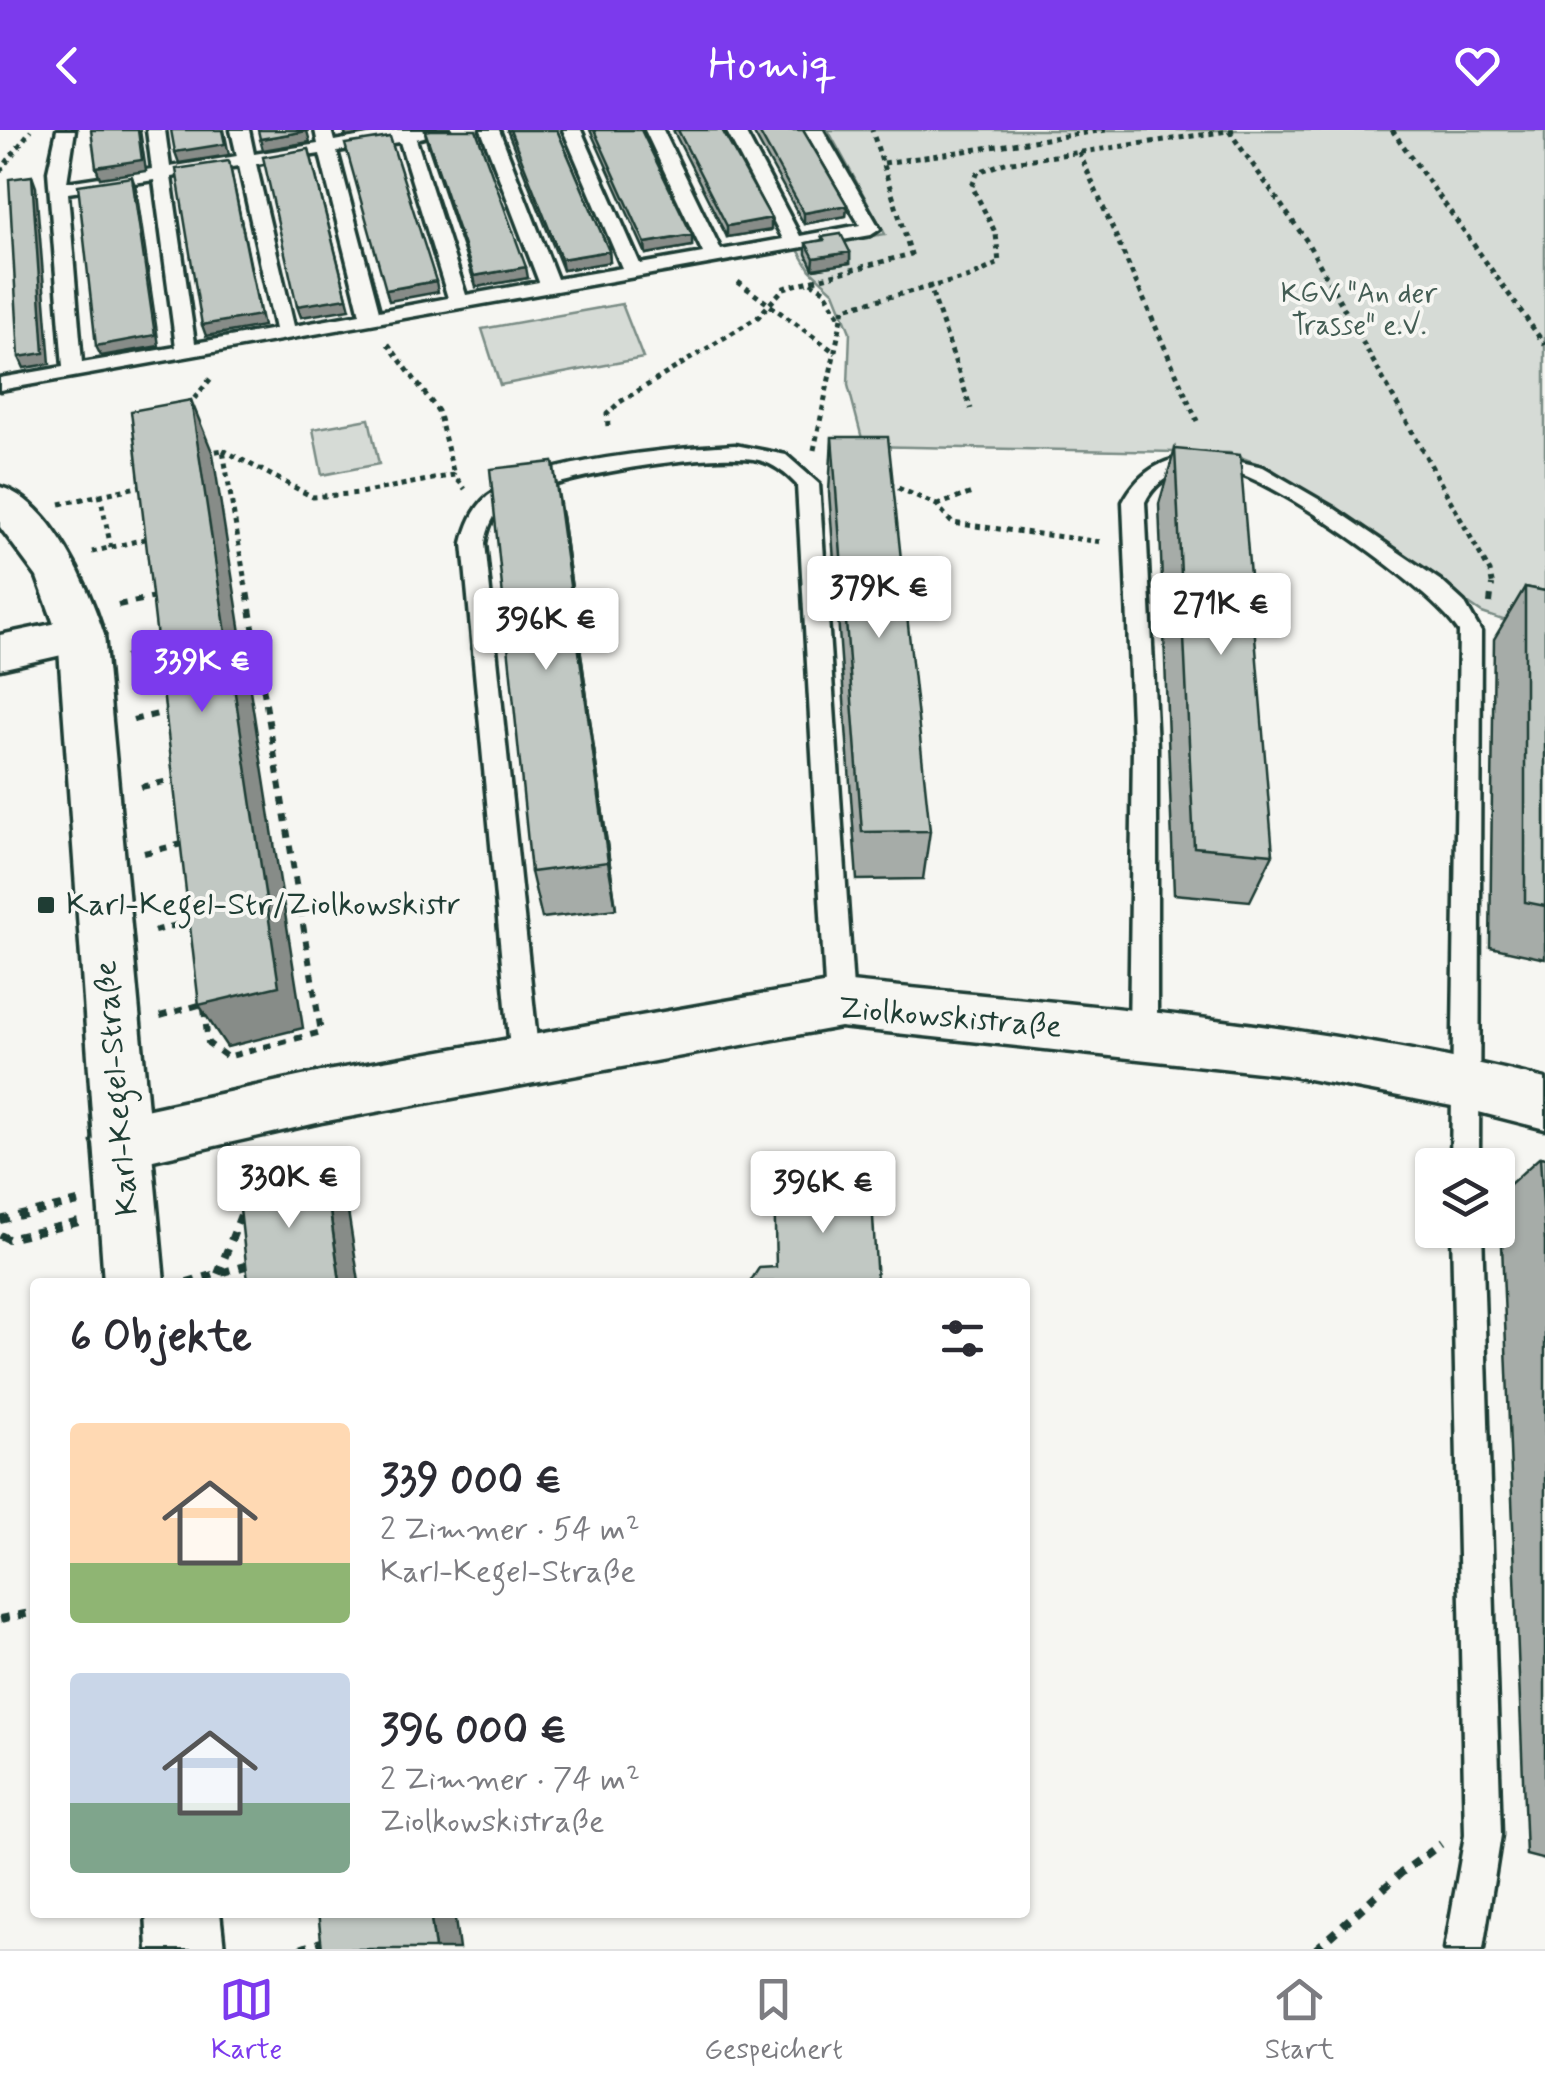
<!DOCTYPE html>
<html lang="de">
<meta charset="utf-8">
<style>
body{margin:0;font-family:Mynerve,sans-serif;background:#f2f2f3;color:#2b2b33;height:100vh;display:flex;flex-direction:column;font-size:38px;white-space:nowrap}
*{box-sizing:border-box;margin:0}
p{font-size:32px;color:#7c7c81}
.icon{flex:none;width:55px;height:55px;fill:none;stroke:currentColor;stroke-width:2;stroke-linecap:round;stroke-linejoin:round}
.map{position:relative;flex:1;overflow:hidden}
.side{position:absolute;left:30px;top:1148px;width:1000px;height:640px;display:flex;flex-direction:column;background:#fff;border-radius:10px;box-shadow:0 2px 8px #0004}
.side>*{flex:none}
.fabs{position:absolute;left:1415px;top:1018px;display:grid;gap:20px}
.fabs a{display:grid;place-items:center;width:100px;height:100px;border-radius:10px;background:#fff;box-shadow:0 2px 8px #0004;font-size:50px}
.price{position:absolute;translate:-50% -85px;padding:0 22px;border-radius:10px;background:#fff;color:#222;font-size:32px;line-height:65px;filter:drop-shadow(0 2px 5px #0008)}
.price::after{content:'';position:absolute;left:50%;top:60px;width:30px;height:22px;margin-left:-15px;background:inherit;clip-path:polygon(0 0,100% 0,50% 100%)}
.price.current{background:#7c3aed;color:#fff}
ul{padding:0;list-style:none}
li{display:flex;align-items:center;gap:30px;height:250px;padding:0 40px}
li span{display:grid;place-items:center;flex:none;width:280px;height:200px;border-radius:10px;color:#555}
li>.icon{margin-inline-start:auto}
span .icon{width:120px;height:120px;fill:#fffc;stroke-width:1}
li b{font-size:42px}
h2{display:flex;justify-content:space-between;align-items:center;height:120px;padding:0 40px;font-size:42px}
header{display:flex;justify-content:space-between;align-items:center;height:130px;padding:0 40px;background:#7c3aed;color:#fff;font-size:45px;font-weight:600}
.tabs{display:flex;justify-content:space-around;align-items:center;height:140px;border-top:2px solid #e1e1e2;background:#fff;font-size:28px;color:#7c7c81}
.tabs a{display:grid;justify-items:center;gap:5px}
.tabs .current{color:#7c3aed}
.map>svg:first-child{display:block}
.green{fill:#d6dbd6;stroke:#7a8c85;stroke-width:2.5}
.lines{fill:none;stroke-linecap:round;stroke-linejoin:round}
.lane-casing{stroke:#1f3d34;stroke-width:7}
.street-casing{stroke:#1f3d34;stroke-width:7}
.secondary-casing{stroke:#1f3d34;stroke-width:7}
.path-far2{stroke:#1f3d34;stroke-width:5;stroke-dasharray:5 5;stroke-linecap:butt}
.path-far1{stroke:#1f3d34;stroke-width:6;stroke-dasharray:8 8;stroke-linecap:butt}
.path{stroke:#1f3d34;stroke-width:8;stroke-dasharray:9 9;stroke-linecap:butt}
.lane{fill:#f6f6f2;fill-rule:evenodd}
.street{fill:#f6f6f2;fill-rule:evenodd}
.secondary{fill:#f6f6f2;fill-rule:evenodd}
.wall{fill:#a6aca8;stroke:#1f3d34;stroke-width:2.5}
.shaded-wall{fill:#878c88;stroke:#1f3d34;stroke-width:2.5}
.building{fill:#c1c8c3;stroke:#1f3d34;stroke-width:2.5}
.poi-dot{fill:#1f3d34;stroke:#f6f6f2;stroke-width:4}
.labels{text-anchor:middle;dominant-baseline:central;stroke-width:8;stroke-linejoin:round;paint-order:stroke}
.far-park-label{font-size:28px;fill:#445d54;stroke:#f6f6f2}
.poi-label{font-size:32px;fill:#1f3d34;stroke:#f6f6f2;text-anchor:start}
.street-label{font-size:32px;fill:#1f3d34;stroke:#f6f6f2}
</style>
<header><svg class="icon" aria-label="back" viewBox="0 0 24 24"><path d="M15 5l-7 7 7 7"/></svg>Homiq<svg class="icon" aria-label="heart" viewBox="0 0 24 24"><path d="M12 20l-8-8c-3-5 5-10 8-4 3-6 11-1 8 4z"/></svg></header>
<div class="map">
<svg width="1545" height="1819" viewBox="0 0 1545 1819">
<rect width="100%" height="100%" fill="#f6f6f2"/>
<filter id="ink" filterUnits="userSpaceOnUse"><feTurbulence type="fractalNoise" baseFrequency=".01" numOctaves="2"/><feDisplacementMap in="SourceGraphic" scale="20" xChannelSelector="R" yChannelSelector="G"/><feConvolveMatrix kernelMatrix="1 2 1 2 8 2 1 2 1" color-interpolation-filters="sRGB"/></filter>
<g filter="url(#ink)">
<!-- green -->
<path class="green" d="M828,0H1545V504L1482,483L1272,339L1230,323L864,316L848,255L850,202L834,162L810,140L797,118L885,104Z
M622,174L643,228L500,255L482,199Z
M369,289L379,334L322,345L313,299Z"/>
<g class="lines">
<defs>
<path id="lane" d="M57,0H75L67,52L152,39L147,0H165L170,37L237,26L231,0H249L254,24L318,14L315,0H331L334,11L396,0H450L416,9L466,165L539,152L481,0H499L557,149L622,138L563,0H581L640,134L703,123L645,0H663L721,120L783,109L726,0H744L800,106L860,95L805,0H823L880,99L871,105L0,260V248L63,237L48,41ZM400,12L448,168L379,181L337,21ZM320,24L360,184L294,196L256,34ZM239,36L275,199L195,213L171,47ZM154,50L176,217L82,233L68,63Z
M735,315L786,325L819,354L854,874L850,882H830L826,874L797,355C787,344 774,334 759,330C711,320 548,347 507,373C493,383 488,397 485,413L539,930L535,939L525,942L515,939L511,930L463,413C467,396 474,378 488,366C533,330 676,318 735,315Z
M1205,324L1263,337L1332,377L1441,451L1464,472L1481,502L1479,1035H1451L1459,502C1434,460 1273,347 1225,339C1192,334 1160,342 1145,372L1157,617V907L1153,915L1143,919L1133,915L1129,907L1133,617L1123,372C1141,338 1167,327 1205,324Z
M1452,1100H1482L1501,1705L1483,1819H1445L1465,1705Z"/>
<path id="street" d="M81,488L97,493L104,505L97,517L0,539V505Z
M840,851C1076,875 1314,891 1545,949V999L1463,978L1287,945L840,897L321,992L122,1037L102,1029L93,1011L102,993L122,985L321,942Z"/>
<path id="secondary" d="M0,357C52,371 89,458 104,505L164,1152H104L58,505L37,447L0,397Z
M146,1782H220L224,1819H148Z"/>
</defs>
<!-- lane casing -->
<use href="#lane" class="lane-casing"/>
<!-- street casing -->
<use href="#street" class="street-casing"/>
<!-- secondary casing -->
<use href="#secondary" class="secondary-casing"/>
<!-- path-far2 -->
<path class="path-far2" d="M1392,0L1545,215
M1229,1L1306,110L1490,442L1493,458
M1079,22L1197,291
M884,33L1106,0
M0,41L31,0
M738,152L836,223
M811,152L824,160L840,187
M929,154L971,279
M388,214L438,281L454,345
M188,276L212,247
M608,296L607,284L620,272L758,187L784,158L911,124L872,0
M223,320L313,367L360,363L454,345L465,359
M814,320L844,178L970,147L999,133L996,104L972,56L978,42L1005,33L1235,0
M206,323L223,320L246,458
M889,354L937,375L952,393L1102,412
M100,364L111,418
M60,374L146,355
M937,375L972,363
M92,422L153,407"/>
<!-- path-far1 -->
<path class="path-far1" d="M1490,473L1492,455
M118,475L160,466
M125,527L162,519
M133,590L170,581
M141,657L178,649
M144,723L186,713
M154,801L196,790
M204,879L208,913L227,927L321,902L246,455
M160,886L206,873
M252,1051L256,1034L263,1032"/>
<!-- path -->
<path class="path" d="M249,1063L253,1048
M0,1090L78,1072
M0,1105L8,1109L79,1092
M218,1144L243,1080
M187,1152L253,1134
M0,1489L35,1482
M300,1819L327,1810
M1316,1819L1401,1743L1441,1714"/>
<!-- lane -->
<use href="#lane" class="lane"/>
<!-- street -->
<use href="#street" class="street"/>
<!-- secondary -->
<use href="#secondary" class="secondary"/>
</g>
<!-- wall -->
<path class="wall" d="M507,0H557L609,121L610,132L563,140Z
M590,0H641L692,105V116L646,124Z
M673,0H722L771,88V100L727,107Z
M752,0H803L847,75L846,86L804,94Z
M425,1L528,148L476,157L427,12Z
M822,107L850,122V133L813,139L806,124V113L822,110Z
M832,307L930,701L923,749L857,750L829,362Z
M1175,319L1273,724L1250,771L1174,764L1159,374Z
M562,386L616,779L542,788L531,742Z
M1525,457L1545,461V829L1490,817L1494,509Z
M1540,1027L1545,1028V1730L1526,1725L1500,1063Z"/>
<!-- shaded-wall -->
<path class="shaded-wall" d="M138,0H140L146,41L100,48L96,37Z
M224,0L229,25L179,33L175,22Z
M344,0H387L346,7Z
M307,1L310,12L263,20L260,9Z
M309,19L350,179L301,187L297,176Z
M229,31L263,196L206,206L202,195Z
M32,46L36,57L50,234L24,238L19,227Z
M132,47L136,58L159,216L101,226L96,216Z
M847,75L846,86L804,94V83Z
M771,88V100L727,107V96Z
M692,105V116L646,124L645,113Z
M609,121L610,132L563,140L561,129Z
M850,122V133L813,139L814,128Z
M526,137L528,148L476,157L474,146Z
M436,151L438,162L389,171L386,160Z
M191,270L213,324L303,898L227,917L199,875Z
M553,332L562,386L616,779L608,732Z
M324,1039L347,1075L359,1152H340Z
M430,1782H454L459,1819H435Z"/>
<!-- building -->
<path class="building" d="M91,0H138L142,30L96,37Z
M171,0H222L225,14L175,22Z
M258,0H306L307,1L260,9Z
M431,0H476L526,137L474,146L425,1Z
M510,0H557L609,121L561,129Z
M594,0H641L692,105L645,113Z
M678,0H722L771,88L727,96Z
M758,0H803L847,75L804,83Z
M390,7L436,151L386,160L345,14Z
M309,19L347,168L297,176L263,27Z
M229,31L260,185L202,195L176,39Z
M32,46L44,223L19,227L9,49Z
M132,47L155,205L96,216L78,55Z
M841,104L850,122L814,128L806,113L824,110L822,107Z
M191,270L279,856L199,875L131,281Z
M832,307H888L930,701L862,702Z
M1175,319L1240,325L1273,724L1194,717Z
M553,332L608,732L531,742L490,339Z
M1525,457L1545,461V776L1525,772Z
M1540,1027L1545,1028V1110Z
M324,1039L340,1152H248L238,1061Z
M871,1055L877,1152H750L759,1138L776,1137L774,1057Z
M318,1782H430L435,1819H322Z"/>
</g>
<!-- markers -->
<rect class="poi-dot" x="36" y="765" width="20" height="20" rx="5"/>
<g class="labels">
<!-- far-park labels -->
<g class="far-park-label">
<text x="1359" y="164">KGV "An der<tspan x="1359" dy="32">Trasse" e.V.</tspan></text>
</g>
<!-- poi labels -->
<g class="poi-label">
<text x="66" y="775">Karl-Kegel-Str/Ziolkowskistr</text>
</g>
<!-- street labels -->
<g class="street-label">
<text transform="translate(950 888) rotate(5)">Ziolkowskistraße</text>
<text transform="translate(117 958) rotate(-95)">Karl-Kegel-Straße</text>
</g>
</g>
</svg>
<div class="fabs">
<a><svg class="icon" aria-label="layers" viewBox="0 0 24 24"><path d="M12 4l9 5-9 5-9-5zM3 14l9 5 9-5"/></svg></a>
</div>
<b class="price" style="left:879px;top:511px">379K €</b>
<b class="price" style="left:1221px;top:528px">271K €</b>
<b class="price" style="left:546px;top:543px">396K €</b>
<b class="price current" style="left:202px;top:585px">339K €</b>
<b class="price" style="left:289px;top:1101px">330K €</b>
<b class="price" style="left:823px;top:1106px">396K €</b>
<section class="side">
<h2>6 Objekte<svg class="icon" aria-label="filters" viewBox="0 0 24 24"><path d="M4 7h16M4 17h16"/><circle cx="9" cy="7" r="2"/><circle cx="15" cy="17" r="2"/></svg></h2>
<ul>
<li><span style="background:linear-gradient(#ffd9b3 70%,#8fb573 0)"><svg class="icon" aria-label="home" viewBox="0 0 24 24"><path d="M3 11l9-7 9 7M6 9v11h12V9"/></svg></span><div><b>339 000 €</b><p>2 Zimmer · 54 m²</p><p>Karl-Kegel-Straße</p></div></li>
<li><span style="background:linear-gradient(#c9d6e8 65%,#7fa58c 0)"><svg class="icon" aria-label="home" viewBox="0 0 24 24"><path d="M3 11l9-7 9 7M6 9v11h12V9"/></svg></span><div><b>396 000 €</b><p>2 Zimmer · 74 m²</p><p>Ziolkowskistraße</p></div></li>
</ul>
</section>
</div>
<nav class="tabs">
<a class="current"><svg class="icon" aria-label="map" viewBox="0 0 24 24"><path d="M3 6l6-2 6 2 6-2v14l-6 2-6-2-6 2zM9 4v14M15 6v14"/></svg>Karte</a>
<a><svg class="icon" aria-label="saved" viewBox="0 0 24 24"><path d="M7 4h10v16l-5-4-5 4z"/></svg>Gespeichert</a>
<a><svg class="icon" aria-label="home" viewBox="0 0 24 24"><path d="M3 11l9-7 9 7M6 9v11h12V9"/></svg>Start</a>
</nav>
